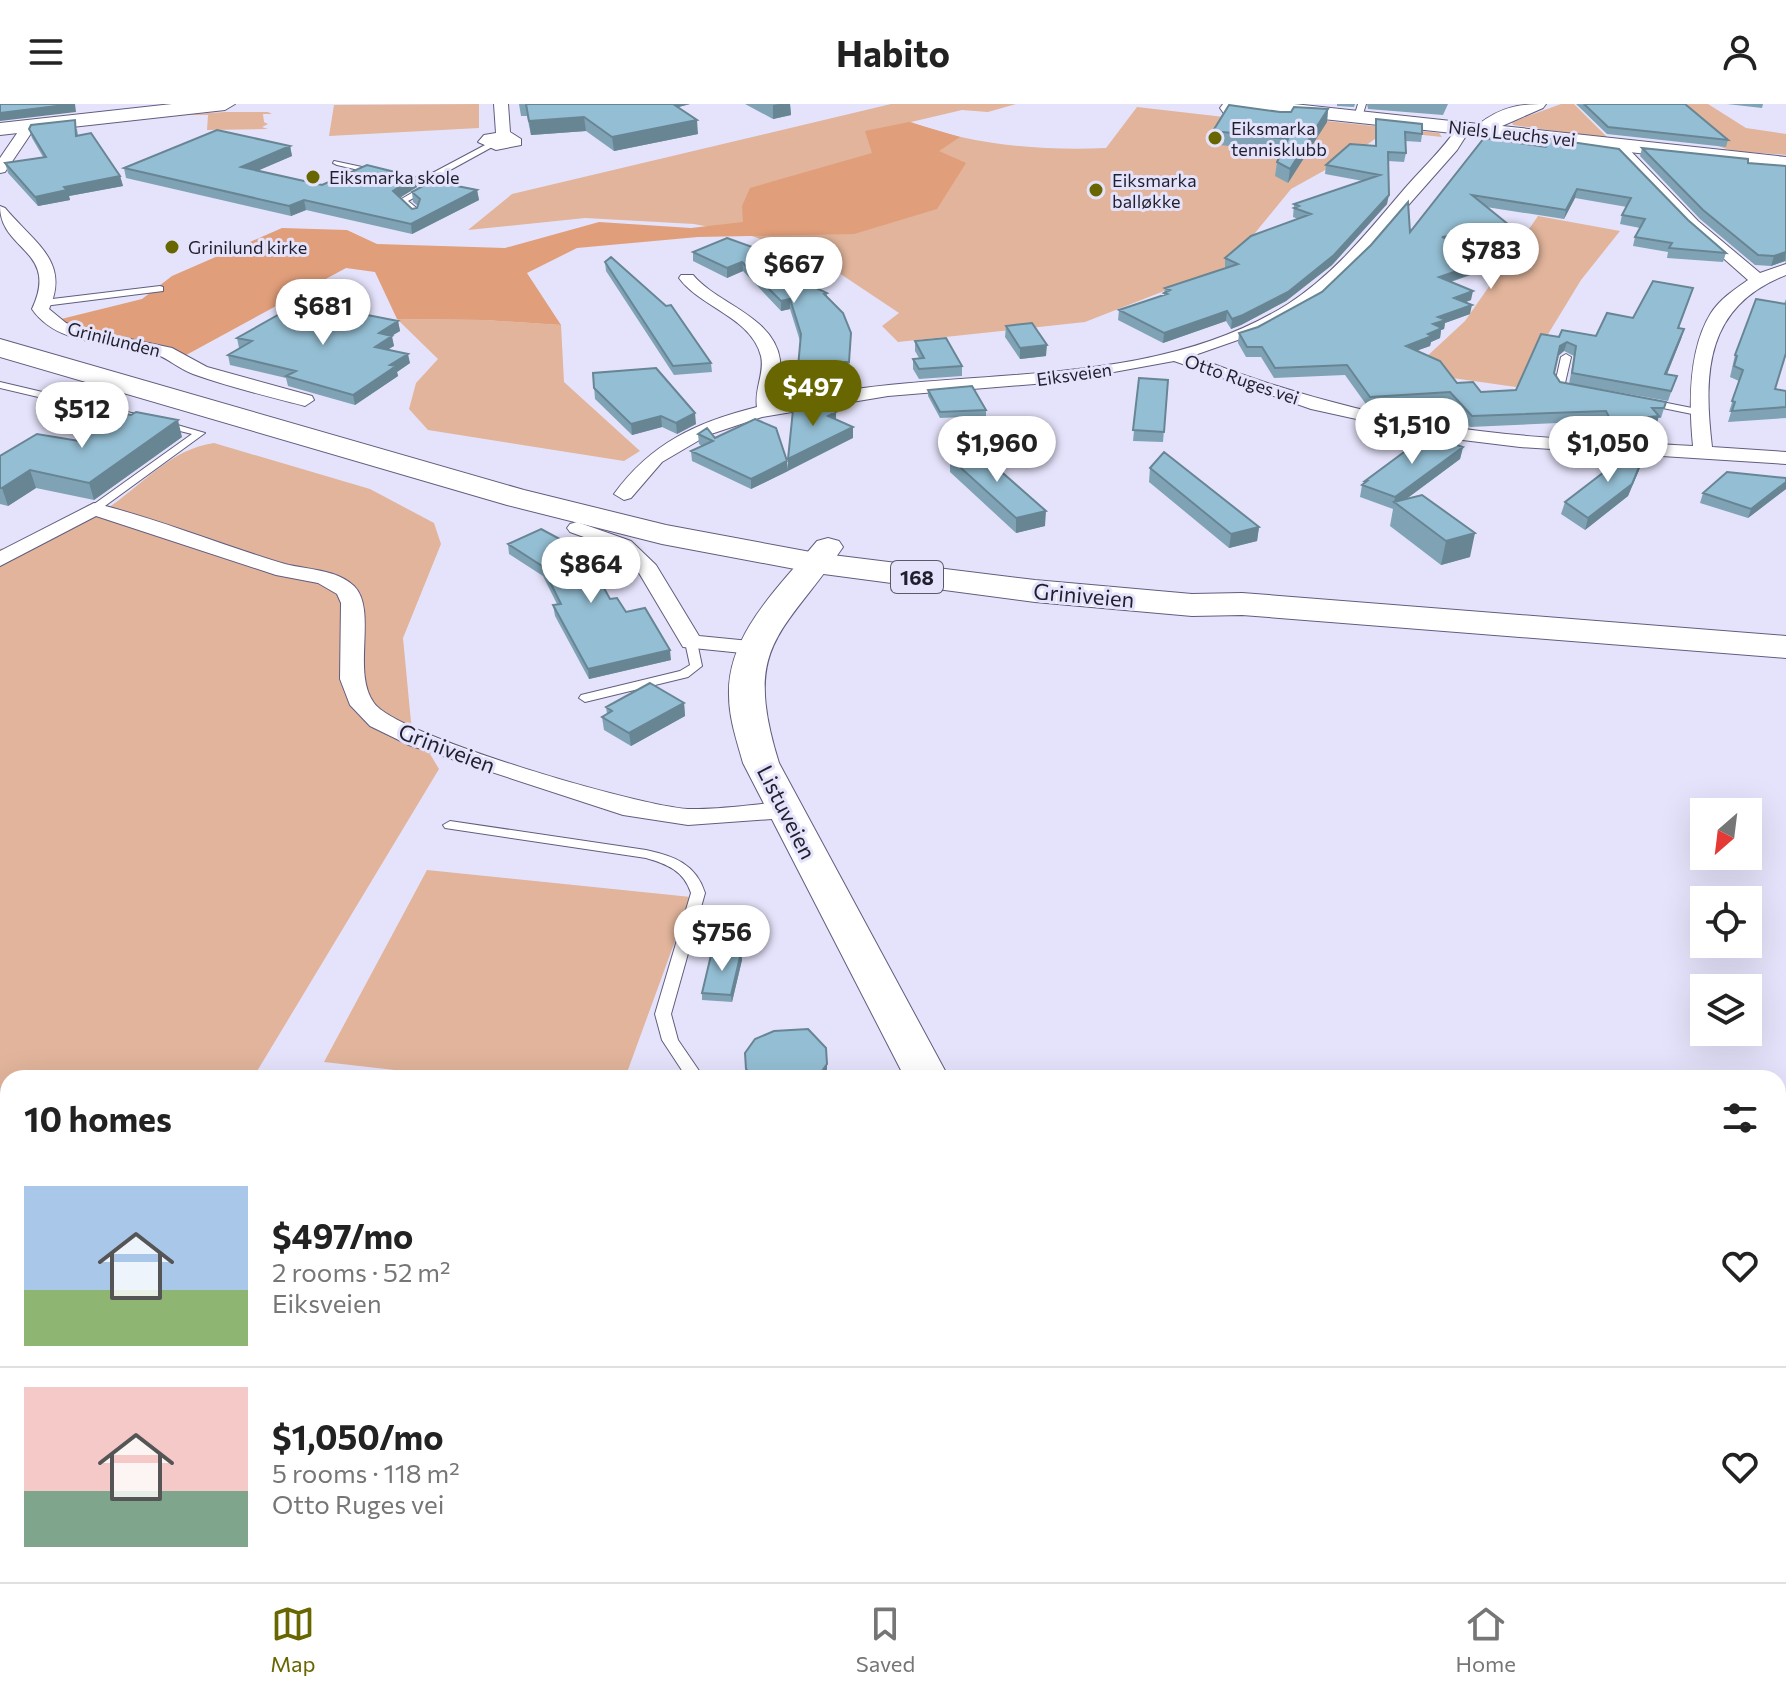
<!DOCTYPE html>
<meta charset="utf-8">
<style>
body{margin:0;font-family:Commissioner,sans-serif;background:#f6f6f6;color:#222;height:100vh;display:flex;flex-direction:column;font-size:30px;white-space:nowrap}
*{box-sizing:border-box;margin:0}
p{font-size:26px;color:#767676}
.icon{flex:none;width:44px;height:44px;fill:none;stroke:currentColor;stroke-width:2;stroke-linecap:round;stroke-linejoin:round}
.map{position:relative;flex:1;overflow:hidden}
.sheet{position:absolute;left:0px;top:966px;width:1786px;height:512px;display:flex;flex-direction:column;background:#fff;border-radius:24px 24px 0 0;box-shadow:0 8px 32px #0002}
.sheet>*{flex:none}
.needle{width:52px;rotate:208deg}
.controls{position:absolute;left:1690px;top:694px;display:grid;gap:16px}
.controls a{display:grid;place-items:center;width:72px;height:72px;border-radius:0px;background:#fff;box-shadow:0 8px 32px #0002;font-size:40px}
.price{position:absolute;translate:-50% -68px;padding:0 18px;border-radius:28px;background:#fff;color:#222;font-size:26px;line-height:52px;filter:drop-shadow(0 2px 4px #0008)}
.price::after{content:'';position:absolute;left:50%;top:48px;width:24px;height:18px;margin-left:-12px;background:inherit;clip-path:polygon(0 0,100% 0,50% 100%)}
.price.current{background:#676600;color:#fff}
ul{padding:0;list-style:none}
li{display:flex;align-items:center;gap:24px;height:200px;padding:0 24px}
li+li{border-top:2px solid #e0e0e0}
li span{display:grid;place-items:center;flex:none;width:224px;height:160px;border-radius:0px;color:#555}
li>.icon{margin-inline-start:auto}
span .icon{width:96px;height:96px;fill:#fffc;stroke-width:1}
li b{font-size:34px}
h2{display:flex;justify-content:space-between;align-items:center;height:96px;padding:0 24px;font-size:34px}
header{display:flex;justify-content:space-between;align-items:center;height:104px;padding:0 24px;background:#fff;font-size:36px;font-weight:700}
.tabs{display:flex;justify-content:space-around;align-items:center;height:112px;border-top:2px solid #e0e0e0;background:#fff;font-size:22px;color:#767676}
.tabs a{display:grid;justify-items:center;gap:4px}
.tabs .current{color:#676600}
.map>svg:first-child{display:block}
.green{fill:#e1b49b}
.forest{fill:#e09e7a}
.lines{fill:none;stroke-linecap:round;stroke-linejoin:round}
.lane-casing{stroke:#615d7f;stroke-width:2}
.street-casing{stroke:#615d7f;stroke-width:2}
.secondary-casing{stroke:#615d7f;stroke-width:2}
.primary-casing{stroke:#615d7f;stroke-width:2}
.lane{fill:#fff;fill-rule:evenodd}
.street{fill:#fff;fill-rule:evenodd}
.secondary{fill:#fff;fill-rule:evenodd}
.primary{fill:#fff;fill-rule:evenodd}
.wall{fill:#7fa3b5;fill-rule:evenodd}
.shaded-wall{fill:#688594}
.building{fill:#94bed3;stroke:#688594;stroke-width:2}
.poi-dot{fill:#676600;stroke:#e5e3fb;stroke-width:3}
.labels{text-anchor:middle;dominant-baseline:central;stroke-width:6;stroke-linejoin:round;paint-order:stroke}
.far-poi-label{font-size:18px;fill:#201f2d;stroke:#e5e3fb;text-anchor:start}
.far-street-label{font-size:18px;fill:#201f2d;stroke:#e5e3fb}
.shield{fill:#e5e3fb;stroke:#5b5a6b;stroke-width:2}
.shield-label{font-size:20px;font-weight:bold;fill:#201f2d}
.street-label{font-size:22px;fill:#201f2d;stroke:#e5e3fb}
</style>
<header><svg class="icon" aria-label="menu" viewBox="0 0 24 24"><path d="M4 6h16M4 12h16M4 18h16"/></svg>Habito<svg class="icon" aria-label="person" viewBox="0 0 24 24"><circle cx="12" cy="8" r="4"/><path d="M4 21q1-7 8-7t8 7"/></svg></header>
<div class="map">
<svg width="1786" height="1478" viewBox="0 0 1786 1478">
<rect width="100%" height="100%" fill="#e5e3fb"/>
<!-- green -->
<path class="green" d="M479,0V24L329,32L334,1Z
M891,0H1016L988,8L962,6L911,18C971,41 1042,47 1106,44L1137,3L1303,22L1308,15L1439,29L1442,33L1386,27L1354,50L1291,85L1228,162L1085,218L898,238L882,222L899,209L818,155L749,131L694,120L585,114L468,126L512,90Z
M1561,0H1574L1609,35L1513,21L1512,18Z
M1680,0H1708L1746,24L1786,30V51C1723,45 1717,55 1680,0Z
M225,8H268L272,10H263L264,18L268,20L262,23L268,25L207,26L208,11H180Z
M1538,112L1620,127L1581,176L1516,283L1410,268L1465,217Z
M397,215L485,216L561,221L564,278L640,347L624,357L428,326L409,305L416,279L438,255Z
M214,339L370,385L434,419L441,440L403,534L411,618L439,665L253,974H8V1374L0,1387V445C27,441 70,426 94,413C135,390 167,345 214,339Z
M427,766L691,793L625,974H465L324,958Z"/>
<!-- forest -->
<path class="forest" d="M909,18L960,33L939,47L966,59L937,105L854,130L698,133L577,144L527,169L561,221L485,216L397,215L375,168L346,164L177,256L49,218L142,195L172,172L282,124L347,126L377,140L505,144L599,118L691,124L743,118L742,102L750,84L872,49L865,27Z"/>
<g class="lines">
<defs>
<path id="lane" d="M1223,0H1231L1228,4L1230,7L1248,12L1244,14L1225,11L1220,4Z
M1358,0H1366L1362,13L1358,15L1354,13Z
M487,40L494,42L432,76L434,83L408,97L419,106L417,112H411V107L398,97L427,80L425,73Z
M334,57L376,66L380,68L376,70L337,61L333,59Z
M160,182L163,183V187L44,202L39,199L44,196Z
M1566,250L1571,253L1565,279L1576,285L1571,288L1555,280L1561,253Z
M0,278L140,311L145,314L140,317L0,284Z
M1647,295L1702,306L1707,309L1702,312L1643,300L1642,298Z
M160,316L205,329L98,407H90V403L192,330L156,321V317Z
M691,534L697,538L702,562L688,573L585,598L579,594L581,591L680,567L690,561L685,538Z
M450,717L646,746C674,752 696,760 705,789L671,910L678,936L704,974H687L685,971L662,936L655,910L691,789C684,767 667,760 646,754L445,724L443,721Z
M1786,1393V1412L1778,1415V1396Z
M688,1470H713L708,1478H689Z
M1032,1470H1053L1056,1478H1035Z
M1628,1470H1659L1654,1478H1623Z"/>
<path id="street" d="M494,0H508L510,28L521,35V41L496,46L478,38L484,31L496,29Z
M29,18L36,22L5,68L0,69V54L24,19Z
M1464,20L1471,24L1457,46L1367,148L1318,195L1255,230L1192,252C1271,283 1354,307 1438,321C1522,335 1608,337 1693,342C1689,301 1688,246 1711,209C1720,195 1735,185 1748,176L1688,123L1611,43L1609,40L1616,36L1621,37L1698,117L1760,169L1786,160V171C1706,202 1703,267 1712,343L1786,348V360L1520,343L1438,333L1311,305L1174,257L1059,278L888,292L762,313L708,331L662,358L631,394L624,396L614,390C651,339 697,318 757,303C754,285 765,269 761,252C751,213 701,204 679,174L681,171H693C717,200 774,212 780,256C781,270 774,284 775,299C813,291 850,285 889,281C1021,267 1171,274 1288,200C1333,171 1366,130 1400,90C1420,66 1442,47 1459,21Z
M0,102L5,104C33,138 71,157 49,205L66,219L83,225L172,244L207,263L312,292L314,296L305,302C267,292 229,283 193,270C179,265 168,254 155,250C114,238 58,243 32,205C60,146 0,147 0,102Z
M94,399C159,415 221,441 285,460C308,466 336,465 354,482C378,506 351,568 374,599C397,632 641,703 688,705C720,706 753,700 785,698L794,700L798,706L794,712L785,714L688,721L623,711L409,641L370,622L350,601L340,575L341,499L337,490L318,479L276,471L96,412L0,462V447Z
M577,418L631,437L656,461L699,532L760,538L763,543L760,548L752,550L683,543L639,469L617,445L570,428L567,424L570,420Z"/>
<path id="secondary" d="M172,0H235L225,6L0,31V19Z
M1229,0H1294L1479,20C1501,3 1519,0 1546,0L1543,4L1502,22L1786,53V65L1239,6Z
M828,434L839,437L843,443C782,532 742,540 779,659L949,974H905L743,659C737,637 729,615 729,591C727,530 781,481 817,437Z
M1149,1470H1206L1209,1478H1152Z"/>
<path id="primary" d="M0,235L524,386L666,421L816,449L1035,476L1192,490L1242,489L1786,532V554L1242,511L1192,512L1035,498L816,469L662,440L507,401L0,253Z"/>
</defs>
<!-- lane casing -->
<use href="#lane" class="lane-casing"/>
<!-- street casing -->
<use href="#street" class="street-casing"/>
<!-- secondary casing -->
<use href="#secondary" class="secondary-casing"/>
<!-- primary casing -->
<use href="#primary" class="primary-casing"/>
<!-- lane -->
<use href="#lane" class="lane"/>
<!-- street -->
<use href="#street" class="street"/>
<!-- secondary -->
<use href="#secondary" class="secondary"/>
<!-- primary -->
<use href="#primary" class="primary"/>
</g>
<!-- wall -->
<path class="wall" d="M519,0H690L678,3L698,30L614,47L586,27L531,31L527,12H521Z
M745,0H790L791,11L773,15Z
M1337,0H1355L1354,3L1337,2Z
M1367,0H1448L1443,11L1368,5Z
M1576,0H1685L1728,36L1726,43L1607,30Z
M1727,0H1763L1762,4Z
M1328,5L1327,18L1288,79L1275,72L1277,58L1281,48L1212,40L1213,27L1280,8Z
M1376,15L1422,30L1421,38L1405,37L1406,49L1404,58L1388,57L1387,100L1332,161L1286,197L1241,221L1231,225L1226,217L1163,239L1118,216L1119,206L1164,191L1165,184L1225,164V154L1298,115L1293,113L1294,100L1363,77L1325,70L1326,61L1375,42Z
M29,25H77L78,31L120,72L123,82L69,92L70,96L38,102L8,69L5,59L43,53L32,34Z
M1484,34L1688,116L1726,149L1723,158L1667,154L1668,148L1633,142L1635,133L1640,124L1620,120L1622,111L1627,103L1575,94L1564,115L1486,103L1514,125L1512,135L1460,140L1495,154L1493,163L1451,178L1471,196L1466,198L1470,210L1445,219L1444,225L1441,226L1440,234L1431,238L1430,242L1418,246L1457,279L1481,288L1516,286L1559,233L1596,232L1633,214L1690,194L1679,224L1684,225L1681,235L1667,270L1677,272L1668,297L1572,280L1666,298L1661,314H1658L1656,322L1608,327L1604,317L1470,323L1448,299L1368,303L1345,271L1274,274L1261,253H1246L1238,239L1239,229L1258,223L1322,188L1410,128ZM1564,247L1574,252L1569,280L1560,278L1554,269L1558,252Z
M290,42L292,52L257,67L322,81L417,83L400,93L412,105L417,104L418,102L413,98L412,88L477,86L479,96L412,130L306,106L291,112L126,74L124,64Z
M1642,44L1748,59L1786,62V159L1785,157L1771,162L1755,161L1700,115L1640,52Z
M693,148L767,157L763,159L827,189V193L851,229L849,268H825V274H798V263L800,237L790,205L781,207L743,167L727,174L693,157Z
M605,158L711,259L712,268L674,271L606,167Z
M1786,195V249L1775,285L1786,287V314L1728,318L1731,308H1729L1739,277L1730,273L1735,251L1784,200Z
M398,217L400,227L391,232L394,242L388,245L410,259L397,268L398,272L355,301L288,282L286,274L230,261L228,251L240,244H239L237,234Z
M1006,222L1046,252L1020,255L1005,233Z
M915,237L962,262V272L919,275L913,265V255L919,254L915,247Z
M593,269L696,320L677,330L662,323L632,331L595,295Z
M1139,274L1168,276L1163,338L1133,337Z
M928,286L986,306V312L940,314L928,292Z
M698,330L715,334L787,357L788,367L751,385L692,357L691,347L702,342L699,340Z
M182,333L94,396L36,384L8,402L0,400V352L79,337Z
M1463,343L1460,355L1405,396L1470,453L1441,461L1390,422L1393,405L1360,393L1362,381L1364,380L1365,377Z
M950,354L1045,422L1016,429L950,368Z
M1644,354L1628,392L1585,426L1561,410L1565,398Z
M1150,364L1259,423L1257,437L1229,444L1149,378Z
M1786,374V385L1748,414L1700,399L1703,389Z
M508,440L610,495L671,556L589,575L555,512L553,501L557,500L543,472L509,450Z
M684,599L685,612L631,642L604,626L602,613L607,610L606,603Z
M741,849L742,856L732,898L702,896V889Z
M745,949L827,967L823,974H748L746,972Z
M941,1470H971L950,1478H945Z
M973,1470H1004L984,1478H977Z"/>
<!-- shaded-wall -->
<path class="shaded-wall" d="M73,0H75L76,8L0,17V9Z
M663,0H690L664,7Z
M779,0H790L791,11L773,15V1Z
M1328,5L1327,18L1288,79L1290,65Z
M584,13L586,27L531,31L529,17Z
M697,16L698,30L614,47L612,33Z
M290,42L292,52L243,73L241,63Z
M120,72L123,82L69,92L70,96L38,102L35,93L64,83Z
M415,73L417,83L395,97L393,87Z
M1577,85L1575,94L1564,115L1566,106Z
M477,86L479,96L412,130L411,120Z
M1389,91L1387,100L1332,161L1286,197L1241,221L1231,225L1232,215Z
M304,96L306,106L291,112L289,102Z
M1514,125L1512,135L1440,142L1442,133Z
M766,148L767,157L752,163V154Z
M1786,148L1785,157L1771,162L1774,152Z
M1495,154L1493,163L1437,182L1439,173Z
M742,158L743,167L727,174V164Z
M1473,187L1471,196L1453,203L1454,194Z
M790,195V205L781,207V197Z
M1472,201L1470,210L1445,219L1444,225L1441,226L1440,234L1431,238L1430,242L1405,251L1406,242L1438,213Z
M1227,207L1226,217L1163,239L1164,229Z
M398,217L400,227L380,239L379,229Z
M1684,225L1681,235L1663,280L1665,270Z
M392,232L394,242L377,252L375,243Z
M1567,238L1564,247L1558,252L1560,242Z
M1047,241L1046,252L1020,255V244Z
M408,250L410,259L397,268L398,272L355,301L353,291L390,261Z
M836,308V320L828,312Z
M695,309L696,320L677,330L676,319Z
M661,312L662,323L632,331L631,320Z
M1659,312L1656,322L1608,327L1611,317Z
M178,316L182,333L94,396L89,379Z
M853,323V334L788,367V355Z
M1648,342L1644,354L1628,392L1585,426L1588,414Z
M1463,343L1460,355L1398,401L1394,398L1393,405L1395,393Z
M787,357L788,367L751,385V375Z
M30,366L36,384L8,402L2,384Z
M1786,378V385L1748,414L1751,405Z
M1046,407L1045,422L1016,429V414Z
M1259,423L1257,437L1229,444L1231,430Z
M1475,429L1470,453L1441,461L1446,437Z
M670,546L671,556L589,575L588,565Z
M684,599L685,612L631,642L629,629Z
M741,849L742,856L732,898L731,891Z
M827,960V967L823,974H817Z
M946,1470H971L950,1478H946Z
M979,1470H1004L984,1478H979Z"/>
<!-- building -->
<path class="building" d="M0,0H73L0,9Z
M526,0H673L697,16L612,33L584,13L529,17Z
M1584,0H1685L1728,36L1608,23Z
M1229,1L1280,8H1291L1294,3L1328,5L1290,65L1277,58L1288,35L1213,27Z
M1376,15L1422,20V30L1405,28L1406,49L1388,48L1389,91L1334,151L1288,188L1243,211L1232,215L1227,207L1164,229L1119,206L1167,190L1164,189L1170,186L1165,184L1238,160L1225,154L1251,132L1311,110L1294,104L1299,102L1294,100L1380,71L1326,61L1350,40L1376,42Z
M75,16L76,32L91,29L120,72L64,83L67,86L35,93L5,59L46,53L29,25L31,21Z
M217,26L290,42L241,63L322,81L367,61L415,73L393,87L412,105L417,104L420,95L412,88L432,77L477,86L411,120L304,96L289,102L124,64Z
M1484,34L1546,43L1551,35L1619,45L1688,116L1726,149L1669,144L1672,139L1635,133L1645,115L1622,111L1631,94L1577,85L1566,106L1472,91L1514,125L1442,133L1495,154L1439,173L1473,187L1454,194L1472,201L1438,213L1446,216L1433,220L1442,224L1428,230L1432,232L1406,242L1440,257L1457,279L1473,278L1481,288L1516,286L1541,230L1559,233L1562,226L1596,232L1607,209L1633,214L1653,177L1693,184L1678,224L1684,225L1665,270L1677,272L1671,287L1572,269L1576,242L1567,238L1560,242L1554,269L1560,278L1666,298L1664,304H1652L1659,312L1611,317L1606,307L1472,312L1450,288L1370,293L1347,261L1275,264L1262,243H1247L1239,229L1258,223L1322,188L1371,141L1408,98L1410,128Z
M1642,44L1748,55V59L1786,62V148L1774,152L1758,151L1703,106Z
M727,134L766,148L752,154L827,189L824,190L843,209L851,229L849,258H825L824,263H798L801,230L790,195L781,197L742,158L727,164L693,148Z
M611,153L666,202L671,201L711,259L673,262L605,158Z
M1756,195L1786,200V249L1775,285L1786,287V303L1732,307L1735,298L1732,297L1743,266L1734,262L1737,252L1735,251Z
M301,198L398,217L379,229L392,232L375,243L408,250L390,261L396,262L353,291L286,272L296,267L228,251L252,237L237,234Z
M1032,219L1047,241L1020,244L1006,222Z
M946,234L962,262L919,265L913,255L924,254L915,237Z
M656,264L695,309L676,319L661,312L631,320L594,284L593,269Z
M1139,274L1168,276L1164,328L1133,326Z
M972,282L986,306L940,308L928,286Z
M808,298L836,308L828,312L853,323L788,355L793,306Z
M136,308L178,316L89,379L30,366L2,384H0V352L37,330L79,337L122,309L131,311Z
M755,315L776,324L787,357L751,375L691,347L713,337L698,330L707,324L715,334Z
M1427,331L1463,343L1395,393L1362,381L1367,377H1365Z
M972,342L1046,407L1016,414L950,354Z
M1638,342H1648L1632,380L1588,414L1565,398Z
M1164,348L1259,423L1231,430L1150,364Z
M1727,368L1786,374V378L1751,405L1703,389Z
M1422,391L1475,429L1446,437L1394,398Z
M541,425L584,448L610,495L617,494L626,508L645,504L670,546L588,565L553,501L561,500L542,462L508,440Z
M650,579L684,599L629,629L602,613L612,607L606,603Z
M712,847L741,849L731,891L702,889Z
M808,925L826,944L827,960L817,974H754L746,965L745,949L755,935L774,927Z
M503,1470H581L583,1478H505Z"/>
<!-- markers -->
<g class="poi-dot">
<circle cx="1215" cy="34" r="8"/>
<circle cx="313" cy="73" r="8"/>
<circle cx="1096" cy="86" r="8"/>
<circle cx="172" cy="143" r="8"/>
</g>
<g class="labels">
<!-- far-poi labels -->
<g class="far-poi-label">
<text x="1231" y="24">Eiksmarka<tspan x="1231" dy="21">tennisklubb</tspan></text>
<text x="329" y="73">Eiksmarka skole</text>
<text x="1112" y="76">Eiksmarka<tspan x="1112" dy="21">balløkke</tspan></text>
<text x="188" y="143">Grinilund kirke</text>
</g>
<!-- far-street labels -->
<g class="far-street-label">
<text transform="translate(1512 29) rotate(6)">Niels Leuchs vei</text>
<text transform="translate(114 235) rotate(14)">Grinilunden</text>
<text transform="translate(1074 270) rotate(-8)">Eiksveien</text>
<text transform="translate(1242 275) rotate(19)">Otto Ruges vei</text>
</g>
<!-- shield labels -->
<rect class="shield" x="891" y="457" width="52" height="32" rx="6"/>
<g class="shield-label">
<text x="917" y="473">168</text>
</g>
<!-- street labels -->
<g class="street-label">
<text transform="translate(1084 491) rotate(5)">Griniveien</text>
<text transform="translate(447 644) rotate(21)">Griniveien</text>
<text transform="translate(787 708) rotate(63)">Listuveien</text>
</g>
</g>
</svg>
<div class="controls">
<a><svg class="needle" viewBox="-14 -14 28 28"><path d="M0-13l5 13h-10z" fill="#e53935"/><path d="M0 13l5-13h-10z" fill="#767676"/></svg></a>
<a><svg class="icon" aria-label="locate" viewBox="0 0 24 24"><circle cx="12" cy="12" r="6"/><path d="M12 2v4M12 18v4M2 12h4M18 12h4"/></svg></a>
<a><svg class="icon" aria-label="layers" viewBox="0 0 24 24"><path d="M12 4l9 5-9 5-9-5zM3 14l9 5 9-5"/></svg></a>
</div>
<b class="price" style="left:1491px;top:187px">$783</b>
<b class="price" style="left:794px;top:201px">$667</b>
<b class="price" style="left:323px;top:243px">$681</b>
<b class="price current" style="left:813px;top:324px">$497</b>
<b class="price" style="left:82px;top:346px">$512</b>
<b class="price" style="left:1412px;top:362px">$1,510</b>
<b class="price" style="left:997px;top:380px">$1,960</b>
<b class="price" style="left:1608px;top:380px">$1,050</b>
<b class="price" style="left:591px;top:501px">$864</b>
<b class="price" style="left:722px;top:869px">$756</b>
<section class="sheet">
<h2>10 homes<svg class="icon" aria-label="filters" viewBox="0 0 24 24"><path d="M4 7h16M4 17h16"/><circle cx="9" cy="7" r="2"/><circle cx="15" cy="17" r="2"/></svg></h2>
<ul>
<li><span style="background:linear-gradient(#a9c7e8 65%,#8fb573 0)"><svg class="icon" aria-label="home" viewBox="0 0 24 24"><path d="M3 11l9-7 9 7M6 9v11h12V9"/></svg></span><div><b>$497/mo</b><p>2 rooms · 52 m²</p><p>Eiksveien</p></div><svg class="icon" aria-label="heart" viewBox="0 0 24 24"><path d="M12 20l-8-8c-3-5 5-10 8-4 3-6 11-1 8 4z"/></svg></li>
<li><span style="background:linear-gradient(#f6c9c9 65%,#7fa58c 0)"><svg class="icon" aria-label="home" viewBox="0 0 24 24"><path d="M3 11l9-7 9 7M6 9v11h12V9"/></svg></span><div><b>$1,050/mo</b><p>5 rooms · 118 m²</p><p>Otto Ruges vei</p></div><svg class="icon" aria-label="heart" viewBox="0 0 24 24"><path d="M12 20l-8-8c-3-5 5-10 8-4 3-6 11-1 8 4z"/></svg></li>
</ul>
</section>
</div>
<nav class="tabs">
<a class="current"><svg class="icon" aria-label="map" viewBox="0 0 24 24"><path d="M3 6l6-2 6 2 6-2v14l-6 2-6-2-6 2zM9 4v14M15 6v14"/></svg>Map</a>
<a><svg class="icon" aria-label="saved" viewBox="0 0 24 24"><path d="M7 4h10v16l-5-4-5 4z"/></svg>Saved</a>
<a><svg class="icon" aria-label="home" viewBox="0 0 24 24"><path d="M3 11l9-7 9 7M6 9v11h12V9"/></svg>Home</a>
</nav>
